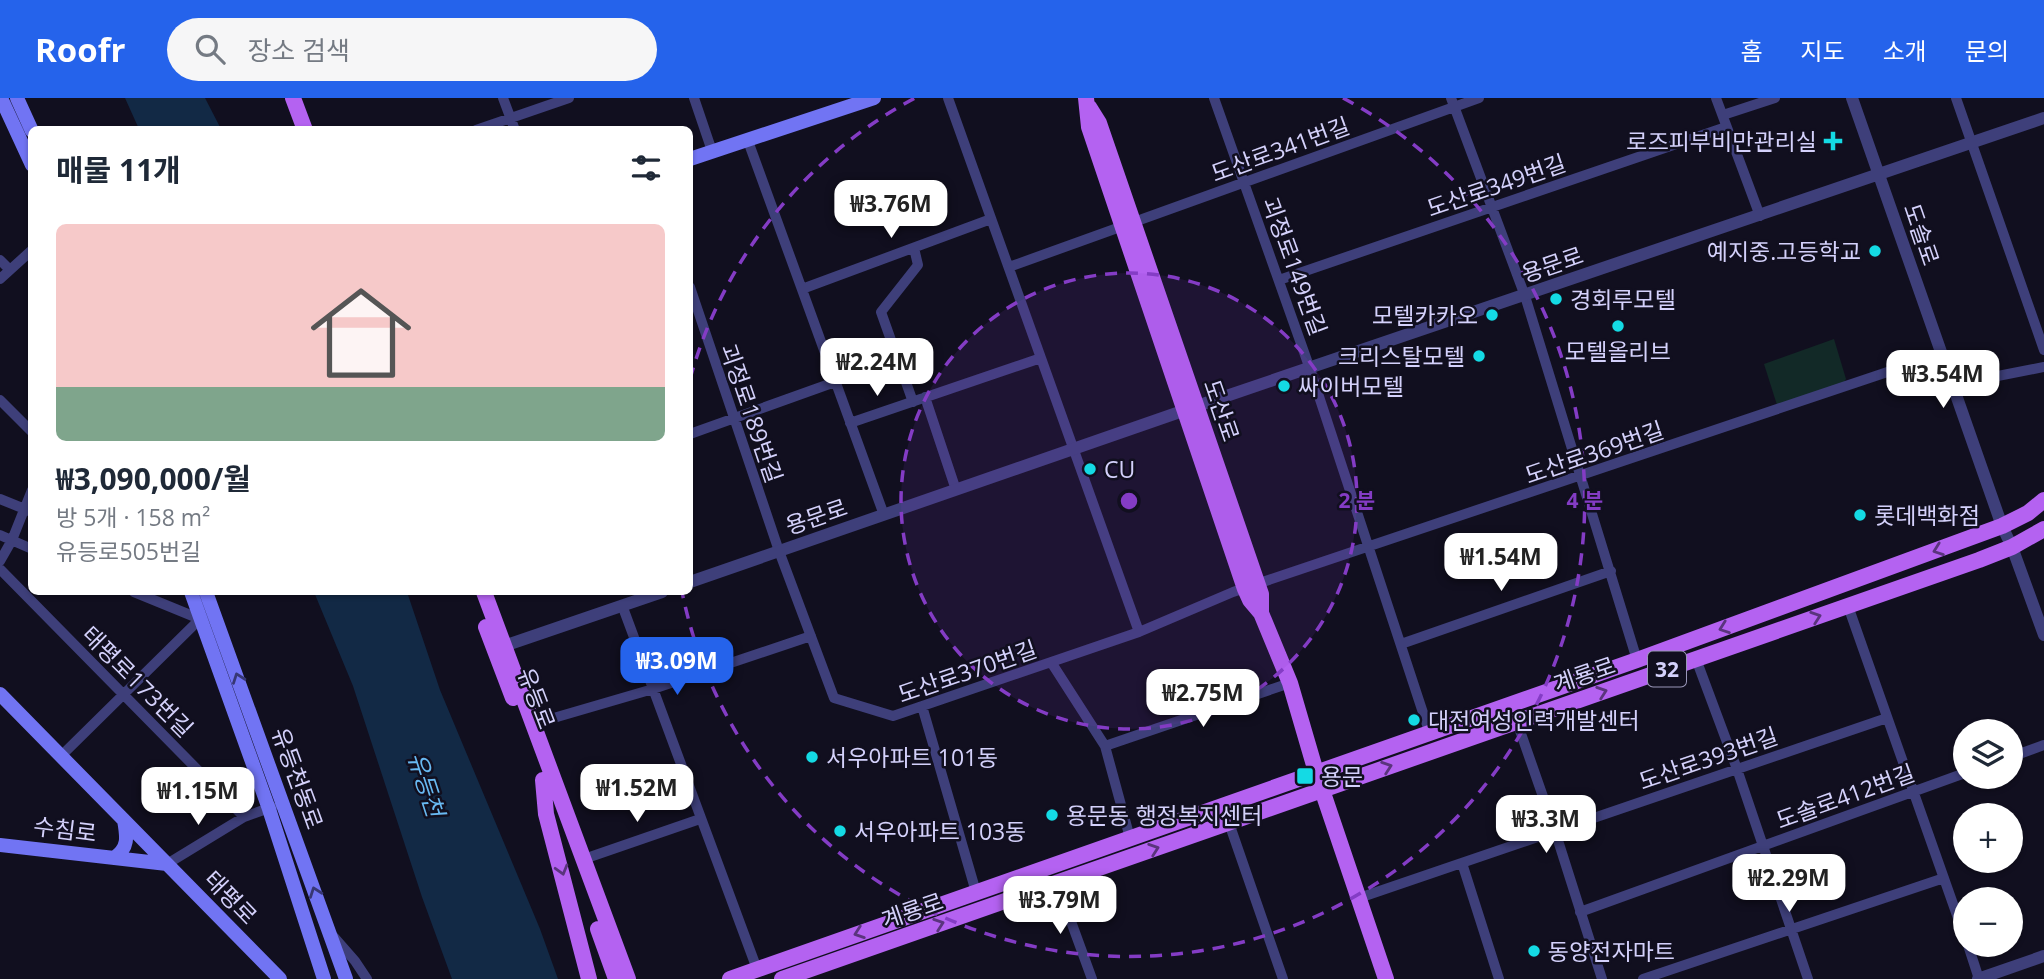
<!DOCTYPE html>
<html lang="ko">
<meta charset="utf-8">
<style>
body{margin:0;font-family:"Open Sans","Noto Sans KR",sans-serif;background:#f6f6f7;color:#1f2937;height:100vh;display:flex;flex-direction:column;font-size:26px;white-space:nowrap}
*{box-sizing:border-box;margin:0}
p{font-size:23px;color:#747a83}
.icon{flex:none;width:38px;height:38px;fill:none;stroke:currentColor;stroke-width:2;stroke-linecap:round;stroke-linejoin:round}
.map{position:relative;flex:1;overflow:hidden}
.panel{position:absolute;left:28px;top:28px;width:665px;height:469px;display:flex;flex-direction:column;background:#fff;border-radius:10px;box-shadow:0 2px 5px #0004}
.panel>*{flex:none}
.buttons{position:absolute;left:1953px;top:621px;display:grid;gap:14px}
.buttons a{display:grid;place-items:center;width:70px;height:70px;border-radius:50%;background:#fff;box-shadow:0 2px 5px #0004;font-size:35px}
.price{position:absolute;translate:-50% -60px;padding:0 16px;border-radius:14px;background:#fff;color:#222;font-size:23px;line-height:46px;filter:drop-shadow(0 2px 4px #0008)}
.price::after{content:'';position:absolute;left:50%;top:42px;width:21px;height:16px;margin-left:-10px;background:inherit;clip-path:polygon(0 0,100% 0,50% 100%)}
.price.selected{background:#2563eb;color:#fff}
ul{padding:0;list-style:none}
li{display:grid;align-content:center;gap:14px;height:371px;padding:0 28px}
li span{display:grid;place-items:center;height:217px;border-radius:10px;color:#555}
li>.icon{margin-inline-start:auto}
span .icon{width:126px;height:126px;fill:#fffc;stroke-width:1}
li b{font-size:30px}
h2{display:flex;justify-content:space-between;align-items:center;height:84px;padding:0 28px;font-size:30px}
header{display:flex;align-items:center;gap:42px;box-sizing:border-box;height:98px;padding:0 35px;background:#2563eb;color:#fff}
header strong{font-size:33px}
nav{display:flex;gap:38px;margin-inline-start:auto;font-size:24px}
.search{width:490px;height:63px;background:#f6f6f7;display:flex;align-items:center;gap:18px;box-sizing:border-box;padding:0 24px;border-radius:38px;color:#747a83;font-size:26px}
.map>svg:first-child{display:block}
.green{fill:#122927}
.water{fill:#122945}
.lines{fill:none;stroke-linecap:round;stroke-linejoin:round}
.minor{stroke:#3e3f7a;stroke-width:10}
.tertiary{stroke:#3e3f7a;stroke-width:12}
.secondary{stroke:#7174f3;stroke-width:14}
.primary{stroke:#b462f1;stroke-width:16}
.oneway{stroke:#5a347d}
.oneway2{stroke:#373774}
.ring{fill:none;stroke:#843cc5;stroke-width:3.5;stroke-dasharray:12 9}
.poi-dot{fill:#14dae4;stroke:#110f1f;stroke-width:2.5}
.labels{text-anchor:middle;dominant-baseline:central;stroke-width:5;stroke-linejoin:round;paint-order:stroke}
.shield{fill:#110f1f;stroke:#9a97b9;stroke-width:2}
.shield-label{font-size:21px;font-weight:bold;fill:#d4d1fb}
.poi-label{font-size:23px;fill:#d4d1fb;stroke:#110f1f;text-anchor:start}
.street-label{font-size:23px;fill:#d4d1fb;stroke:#110f1f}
.water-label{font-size:24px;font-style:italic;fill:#68b9f2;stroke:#110f1f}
.centre{fill:#843cc5;stroke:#110f1f;stroke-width:3.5}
.ring-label{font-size:21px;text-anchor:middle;font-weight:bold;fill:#843cc5;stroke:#110f1f;stroke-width:5;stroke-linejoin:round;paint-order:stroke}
</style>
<header>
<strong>Roofr</strong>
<div class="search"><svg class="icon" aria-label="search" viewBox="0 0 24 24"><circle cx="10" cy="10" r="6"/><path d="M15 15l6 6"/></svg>장소 검색</div>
<nav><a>홈</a><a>지도</a><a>소개</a><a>문의</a></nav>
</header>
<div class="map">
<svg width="2044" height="881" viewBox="0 0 2044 881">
<rect width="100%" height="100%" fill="#110f1f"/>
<!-- green -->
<path class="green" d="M1834,241L1846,281L1840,291L1777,307L1764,266Z"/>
<!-- water -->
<path class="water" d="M125,0H205L221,31H139Z
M314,494H407L440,592L540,831L558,881H452L422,799L353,588Z"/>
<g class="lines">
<!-- minor -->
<path class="minor" d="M503,0L515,32
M694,0L712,53
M948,0L1139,534
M1214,0L1310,271L1430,636
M1451,0L1525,198L1637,562
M1716,0L1760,118
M1956,0L2044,252
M1723,17L1775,0
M476,32L569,0
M748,43L884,417
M0,162L10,172
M1009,169L1479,0
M0,181L32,152
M1279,182L1726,29
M690,189L779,453L834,600L893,618L1139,534L1233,494L1941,256
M802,191L991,121
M1952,287L2044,269
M925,299L956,392
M0,302L32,334
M913,304L881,214L918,167L914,150
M850,325L1041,260
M690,336L835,284
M0,401L32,414
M0,437L32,451
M0,463L12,442L32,392
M0,471L244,719
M622,507L757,871
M1848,508L1965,840
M1401,546L1611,473
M1696,561L1737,671L1808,881
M1051,564L1105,648L1130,740
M922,608L976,794
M1517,624L1555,733L1602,881
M533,626L653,591L811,538
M1105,648L1290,585
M61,658L200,521L134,494
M2011,659L2044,647
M1229,725L1283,881
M584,761L700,721
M1462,765L1499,881
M167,766L244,719L272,709
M1057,785L1092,881
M1359,800L1887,620
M1580,814L1965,675
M334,839L355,863L367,881
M1968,847L1979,881
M1643,881L1944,780"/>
<!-- tertiary -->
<path class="tertiary" d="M1852,0L2002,428L2012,449L2044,537
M690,484L1197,308L2044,20
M498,550L662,494
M1978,881L2044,858"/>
<!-- secondary -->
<path class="secondary" d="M1,0L32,67
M17,0L32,33
M690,61L874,0
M191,494L269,711L324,881
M206,494L346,881
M0,596L280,881
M0,747L167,766
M114,760C129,750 127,739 124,722"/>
<!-- primary -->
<path class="primary" d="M293,0L305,32
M1086,0L1089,29L1245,491L1250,502L1261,515L1290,585L1316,674L1386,881
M1089,9L1099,25L1261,496V515
M484,494L628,881
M486,529L513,600
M543,682L546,716L589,881
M598,831L616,881
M730,881L1637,562L2002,428L2028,415L2044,402
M782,881L1979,462L2012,449L2044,431"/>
</g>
<!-- one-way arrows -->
<defs><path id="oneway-chevron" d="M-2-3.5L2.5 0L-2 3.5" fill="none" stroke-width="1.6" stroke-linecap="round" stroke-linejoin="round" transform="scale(1.75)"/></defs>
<g class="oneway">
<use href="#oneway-chevron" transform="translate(1938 452) rotate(160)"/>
<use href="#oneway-chevron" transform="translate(1816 519) rotate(-19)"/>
<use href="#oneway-chevron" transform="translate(1724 530) rotate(160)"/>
<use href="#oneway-chevron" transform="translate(1602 594) rotate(-19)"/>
<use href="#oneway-chevron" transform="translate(1387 669) rotate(-19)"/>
<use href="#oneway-chevron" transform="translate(1154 751) rotate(-19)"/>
<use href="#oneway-chevron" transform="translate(562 772) rotate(74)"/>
<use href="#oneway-chevron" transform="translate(939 826) rotate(-19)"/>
<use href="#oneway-chevron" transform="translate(859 835) rotate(161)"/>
</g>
<g class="oneway2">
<use href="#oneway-chevron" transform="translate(238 580) rotate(-110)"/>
<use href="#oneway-chevron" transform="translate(315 794) rotate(-110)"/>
</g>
<!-- distance rings -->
<circle cx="1129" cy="403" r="228" fill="#843cc5" fill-opacity=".12"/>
<g class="ring">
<circle cx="1129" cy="403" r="228"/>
<path d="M690 281A456 456 0 0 1 915 0M1343 0A456 456 0 1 1 682 494"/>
</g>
<!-- markers -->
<g class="poi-dot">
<path d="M1829.5 32.5h7v7h7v7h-7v7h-7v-7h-7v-7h7z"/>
<circle cx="1875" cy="153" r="7"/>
<circle cx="1556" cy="201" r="7"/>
<circle cx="1492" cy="217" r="7"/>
<circle cx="1618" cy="228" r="7"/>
<circle cx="1479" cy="258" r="7"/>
<circle cx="1284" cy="288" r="7"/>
<circle cx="1090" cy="371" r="7"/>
<circle cx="1860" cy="417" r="7"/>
<circle cx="1414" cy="622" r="7"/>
<circle cx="812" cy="659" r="7"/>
<rect x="1296" y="669" width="18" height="18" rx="3.5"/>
<circle cx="1052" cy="717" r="7"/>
<circle cx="840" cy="733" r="7"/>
<circle cx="1534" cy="853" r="7"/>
</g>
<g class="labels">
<!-- shield labels -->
<rect class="shield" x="1648" y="553.5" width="38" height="35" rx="5"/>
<g class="shield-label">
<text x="1667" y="571">32</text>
</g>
<!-- poi labels -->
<g class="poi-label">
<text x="1817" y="43" text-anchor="end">로즈피부비만관리실</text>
<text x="1861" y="153" text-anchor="end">예지중.고등학교</text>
<text x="1570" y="201">경회루모텔</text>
<text x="1478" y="217" text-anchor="end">모텔카카오</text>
<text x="1618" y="253" text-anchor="middle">모텔올리브</text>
<text x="1465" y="258" text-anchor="end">크리스탈모텔</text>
<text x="1298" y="288">싸이버모텔</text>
<text x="1104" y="371">CU</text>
<text x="1874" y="417">롯데백화점</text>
<text x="1428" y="622">대전여성인력개발센터</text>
<text x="826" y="659">서우아파트 101동</text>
<text x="1321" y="678">용문</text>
<text x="1066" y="717">용문동 행정복지센터</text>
<text x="854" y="733">서우아파트 103동</text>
<text x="1548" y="853">동양전자마트</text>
</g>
<!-- street labels -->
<g class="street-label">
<text transform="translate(1280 51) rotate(-20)">도산로341번길</text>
<text transform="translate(1496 87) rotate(-19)">도산로349번길</text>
<text transform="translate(1922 136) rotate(71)">도솔로</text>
<text transform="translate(1552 166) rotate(-19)">용문로</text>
<text transform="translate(1295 168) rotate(70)">괴정로149번길</text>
<text transform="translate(1222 312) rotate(71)">도산로</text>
<text transform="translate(752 315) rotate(71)">괴정로189번길</text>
<text transform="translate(1594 354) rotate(-19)">도산로369번길</text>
<text transform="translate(816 418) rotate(-19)">용문로</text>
<text transform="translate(967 573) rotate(-19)">도산로370번길</text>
<text transform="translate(1584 576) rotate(-19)">계룡로</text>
<text transform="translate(138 583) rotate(45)">태평로173번길</text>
<text transform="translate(537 600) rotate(69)">유등로</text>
<text transform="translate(1708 660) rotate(-19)">도산로393번길</text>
<text transform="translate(298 680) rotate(70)">유등천동로</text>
<text transform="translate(1845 698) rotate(-20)">도솔로412번길</text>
<text transform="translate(65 731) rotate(7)">수침로</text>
<text transform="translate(231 799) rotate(46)">태평로</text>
<text transform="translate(912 812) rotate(-19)">계룡로</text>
</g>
<!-- water labels -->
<g class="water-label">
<text transform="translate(427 686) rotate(72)">유등천</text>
</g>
</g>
<circle cx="1129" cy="403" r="10" class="centre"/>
<g class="ring-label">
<text x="1357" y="410">2 분</text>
<text x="1585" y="410">4 분</text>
</g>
</svg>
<div class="buttons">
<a><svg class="icon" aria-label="layers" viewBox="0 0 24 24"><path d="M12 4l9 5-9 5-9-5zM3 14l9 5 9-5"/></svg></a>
<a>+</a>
<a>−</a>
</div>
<b class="price" style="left:891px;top:142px">₩3.76M</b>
<b class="price" style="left:877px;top:300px">₩2.24M</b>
<b class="price" style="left:1943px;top:312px">₩3.54M</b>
<b class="price" style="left:1501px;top:495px">₩1.54M</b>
<b class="price selected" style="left:677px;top:599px">₩3.09M</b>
<b class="price" style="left:1203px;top:631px">₩2.75M</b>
<b class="price" style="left:637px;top:726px">₩1.52M</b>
<b class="price" style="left:198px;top:729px">₩1.15M</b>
<b class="price" style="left:1546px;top:757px">₩3.3M</b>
<b class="price" style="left:1789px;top:816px">₩2.29M</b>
<b class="price" style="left:1060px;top:838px">₩3.79M</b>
<section class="panel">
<h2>매물 11개<svg class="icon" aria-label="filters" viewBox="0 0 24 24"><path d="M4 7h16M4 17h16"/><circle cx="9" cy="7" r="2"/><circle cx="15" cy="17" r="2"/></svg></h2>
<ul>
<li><span style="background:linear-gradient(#f6c9c9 75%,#7fa58c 0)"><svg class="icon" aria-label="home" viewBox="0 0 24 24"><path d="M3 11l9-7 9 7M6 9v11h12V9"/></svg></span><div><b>₩3,090,000/월</b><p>방 5개 · 158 m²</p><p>유등로505번길</p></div></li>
</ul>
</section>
</div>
